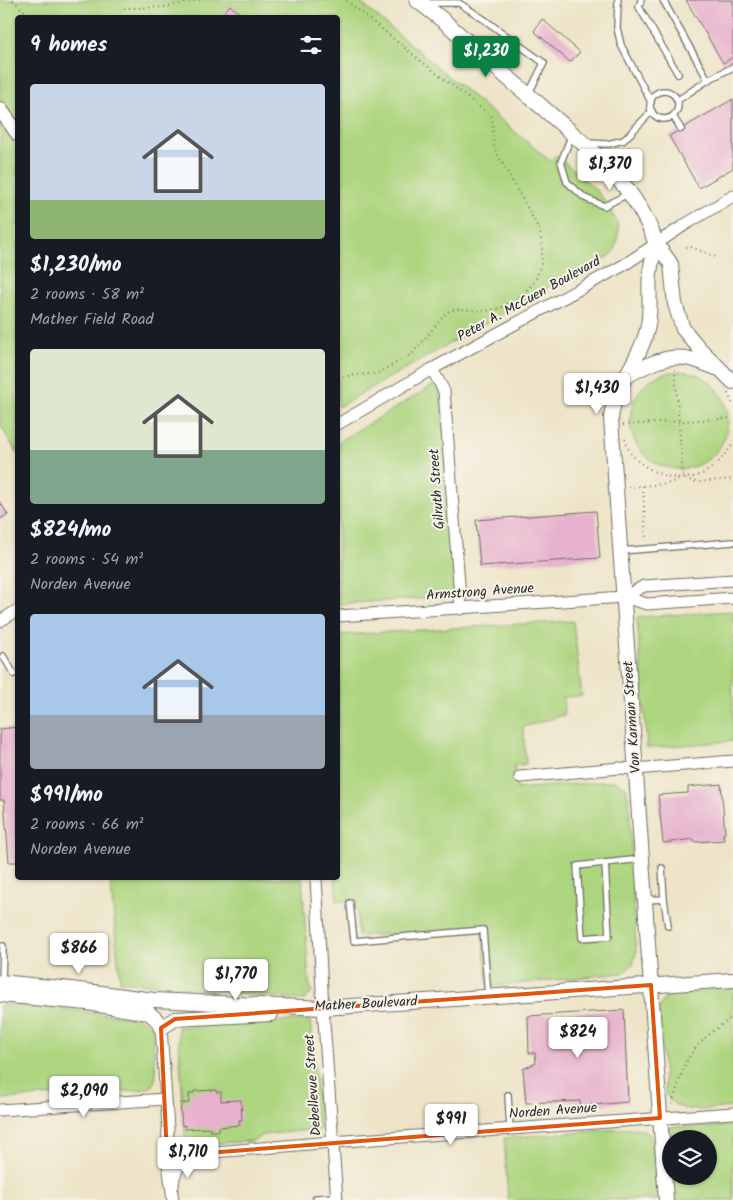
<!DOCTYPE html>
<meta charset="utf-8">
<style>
body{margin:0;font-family:Kalam,sans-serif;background:#242831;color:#f1f3f6;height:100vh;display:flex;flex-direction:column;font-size:19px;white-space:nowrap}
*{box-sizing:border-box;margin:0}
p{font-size:16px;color:#9ea1a6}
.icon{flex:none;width:28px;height:28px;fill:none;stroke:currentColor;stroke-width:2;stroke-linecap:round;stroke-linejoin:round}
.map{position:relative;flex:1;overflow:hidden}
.side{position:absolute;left:15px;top:15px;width:325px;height:865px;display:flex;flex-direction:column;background:#171b24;border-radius:5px;box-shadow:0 1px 4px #0004}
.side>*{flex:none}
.fabs{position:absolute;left:662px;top:1130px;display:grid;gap:10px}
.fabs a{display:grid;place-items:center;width:55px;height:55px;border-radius:50%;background:#171b24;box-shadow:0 1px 4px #0004;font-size:25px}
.price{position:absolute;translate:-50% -42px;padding:0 11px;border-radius:5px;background:#fff;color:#222;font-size:16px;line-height:32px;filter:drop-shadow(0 1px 2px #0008)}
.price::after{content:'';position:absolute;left:50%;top:30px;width:15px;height:11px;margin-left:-8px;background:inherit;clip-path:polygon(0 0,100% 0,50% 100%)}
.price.selected{background:#0b8043;color:#fff}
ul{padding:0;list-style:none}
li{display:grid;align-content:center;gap:10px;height:265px;padding:0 15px}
li span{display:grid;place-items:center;height:155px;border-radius:5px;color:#555}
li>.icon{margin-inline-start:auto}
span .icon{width:90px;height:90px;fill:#fffc;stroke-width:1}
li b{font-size:21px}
h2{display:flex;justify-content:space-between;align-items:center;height:60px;padding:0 15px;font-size:21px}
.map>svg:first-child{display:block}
.green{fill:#add57f;stroke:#6c8055;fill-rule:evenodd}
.building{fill:#e7b2cd}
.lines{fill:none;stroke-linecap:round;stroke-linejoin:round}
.service-casing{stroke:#6f6c62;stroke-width:8}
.minor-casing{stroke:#6f6c62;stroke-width:13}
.tertiary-casing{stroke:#6f6c62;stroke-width:16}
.secondary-casing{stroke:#6f6c62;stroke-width:17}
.path{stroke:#6f6c62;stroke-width:2;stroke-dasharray:1 4;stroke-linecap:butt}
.service{stroke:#fff;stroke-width:5.5}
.minor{stroke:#fff;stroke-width:11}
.tertiary{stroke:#fff;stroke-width:14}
.secondary{stroke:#fff;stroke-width:15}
.marked{fill:none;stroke:#df570e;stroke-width:4;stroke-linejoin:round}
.labels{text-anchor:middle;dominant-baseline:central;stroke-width:4;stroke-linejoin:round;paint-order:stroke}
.street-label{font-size:14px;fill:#2b2b2b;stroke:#f7f3e8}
</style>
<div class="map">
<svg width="733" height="1200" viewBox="0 0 733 1200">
<rect width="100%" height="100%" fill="#f7f3e8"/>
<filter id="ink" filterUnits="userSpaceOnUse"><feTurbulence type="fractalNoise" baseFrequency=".02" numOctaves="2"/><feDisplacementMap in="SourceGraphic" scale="10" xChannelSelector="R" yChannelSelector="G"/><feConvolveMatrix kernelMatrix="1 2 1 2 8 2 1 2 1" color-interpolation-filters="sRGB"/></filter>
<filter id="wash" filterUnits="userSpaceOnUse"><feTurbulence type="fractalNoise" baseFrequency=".0096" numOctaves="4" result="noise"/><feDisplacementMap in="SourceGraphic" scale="20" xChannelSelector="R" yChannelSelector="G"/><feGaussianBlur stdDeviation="1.12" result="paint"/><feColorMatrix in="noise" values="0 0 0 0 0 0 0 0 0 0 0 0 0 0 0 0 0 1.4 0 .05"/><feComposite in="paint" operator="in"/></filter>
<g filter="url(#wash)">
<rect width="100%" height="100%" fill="#ede4c7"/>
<!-- green -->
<path class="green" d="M0,0H357L550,161L556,155L593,187L611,208L608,209C611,213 615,217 617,222C620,230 617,246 613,253C608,259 579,273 570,275L338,407V18H18L17,454L0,424Z
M630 420a49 49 0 1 1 98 0a49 49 0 1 1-98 0Z
M439,382L460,596L338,604V442Z
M733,611V741L647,748L637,617Z
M573,621L582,696L563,697L564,715L523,727L526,764L514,766L517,789L614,781L626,787L629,800L636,953L633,964L623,973L488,987L482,930L358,936L357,900L337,902L335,878H338V635Z
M110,878H302L309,983L313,992L304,1000L120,981Z
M733,986V1107C710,1108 677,1118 665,1093L659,1011C661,1003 665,996 673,992C684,986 718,987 733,986Z
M0,1005H26L138,1018L152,1026L156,1076L153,1086L142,1090L0,1099Z
M310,1020L320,1129L262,1135L253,1141L201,1144L185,1136L178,1027Z
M733,1125V1200H672L667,1129L674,1126L698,1127ZM671,1139H709V1176H671Z
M634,1128L646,1131L652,1138L657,1200H508L504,1138Z"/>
<g id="blocks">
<!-- building -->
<path class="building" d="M686,0H733V57L723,63Z
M230,5L245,18H219Z
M542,19L580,52L570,62L534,31Z
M733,99V168L699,188L669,136Z
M0,502L8,515L0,519Z
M596,511L600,558L480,566L476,520Z
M18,727V862H9L4,800H0V729Z
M721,784L725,833L723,834L724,840L694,842V839L663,843L658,795L688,793V787Z
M624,1010L628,1102L581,1106L580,1101L526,1103L523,1069L536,1063L535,1053H529L528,1016Z
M216,1090V1092H221V1101L241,1100L242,1120H239L240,1125L219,1127V1131H210V1128L185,1129V1125L182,1126L180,1103H189V1094L194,1093V1091Z"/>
</g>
</g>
<g filter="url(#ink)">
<use href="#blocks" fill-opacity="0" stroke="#6f6c62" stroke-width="1"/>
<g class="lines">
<defs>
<path id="service" d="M618,0L617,28L621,45L651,102
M641,0L639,7L678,74
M663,0L708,80
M427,3H459L482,18L544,63L529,93
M650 105a14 14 0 1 1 28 0a14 14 0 1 1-28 0Z
M678,100L708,80L733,67
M673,116L681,129
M572,134L561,162L567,182L585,198L604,206L628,194
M587,143L608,144L624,140L652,111
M621,551L733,542
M3,656L14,674
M605,863L609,936L582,938L577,866L641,859
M662,868L664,899L668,926
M646,900L664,899
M350,903L354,941L483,930L488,997
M2,982L3,946
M508,1095L510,1129
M316,1198L337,1197"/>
<path id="minor" d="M432,369L444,391L461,609
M338,424L432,369L624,265L686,224L733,196
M624,597L644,586L733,580
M338,616L624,597L647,604L733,598
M0,621L18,610
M520,777L620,768L635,769L733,761
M316,878L323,1008L337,1200
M161,1028L168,1128L167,1156L173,1200
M0,1110L166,1099
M167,1156L332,1142L733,1113
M173,1186C174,1171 180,1162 193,1155"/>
<path id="tertiary" d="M0,109L18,134
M656,243C654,253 651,263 650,273C648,293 652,311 647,330C639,363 615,383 611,418L666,1200
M656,243L671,264L675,304L683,329L700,349L733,382
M625,377C643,367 664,355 685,358C695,359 706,364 716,368
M0,982L71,989L154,1000L323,1008L733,980
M0,995L87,1003L149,1013L157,1020L161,1028L175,1019L271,1014"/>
<path id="secondary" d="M417,0L444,21C476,50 509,79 542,107C589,149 634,181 656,243"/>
</defs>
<!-- service casing -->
<use href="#service" class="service-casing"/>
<!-- minor casing -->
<use href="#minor" class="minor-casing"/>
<!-- tertiary casing -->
<use href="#tertiary" class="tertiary-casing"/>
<!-- secondary casing -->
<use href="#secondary" class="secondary-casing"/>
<!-- path -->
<path class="path" d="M13,0L23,10L36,18
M120,11L125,8L166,7L200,0
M686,247H691L716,257
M675,369L683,479
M338,377L378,373L412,354L447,312L456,309L486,311L501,308L522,295L535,281L541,264L542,250L540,231L494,148L492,117L411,53L346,0
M728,393L733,404
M623,425L733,418
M625,439C627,445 629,453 634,457C650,474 679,484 702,474C716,467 724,456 733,444
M685,479L696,482L733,479
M643,486L646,541
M628,487L666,484L680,479
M672,1104C677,1090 680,1075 686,1063C696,1042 715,1029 733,1017"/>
<!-- service -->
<use href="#service" class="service"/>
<!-- minor -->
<use href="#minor" class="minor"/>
<!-- tertiary -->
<use href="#tertiary" class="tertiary"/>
<!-- secondary -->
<use href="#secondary" class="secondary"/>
</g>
</g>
<!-- marked area -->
<path class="marked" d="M651,985L660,1118L167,1156L161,1028L175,1019Z"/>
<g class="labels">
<!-- street labels -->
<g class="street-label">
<text transform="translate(529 299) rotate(-29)">Peter A. McCuen Boulevard</text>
<text transform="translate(437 489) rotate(-94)">Gilruth Street</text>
<text transform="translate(480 592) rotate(-4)">Armstrong Avenue</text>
<text transform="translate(632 717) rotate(-94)">Von Karman Street</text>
<text transform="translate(366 1004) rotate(-3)">Mather Boulevard</text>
<text transform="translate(313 1085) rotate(-94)">Debellevue Street</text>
<text transform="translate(553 1111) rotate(-4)">Norden Avenue</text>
</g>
</g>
</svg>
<div class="fabs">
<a><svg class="icon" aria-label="layers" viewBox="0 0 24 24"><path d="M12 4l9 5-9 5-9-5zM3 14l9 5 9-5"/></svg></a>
</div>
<b class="price selected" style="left:486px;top:78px">$1,230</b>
<b class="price" style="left:610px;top:191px">$1,370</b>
<b class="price" style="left:597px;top:415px">$1,430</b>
<b class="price" style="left:79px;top:975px">$866</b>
<b class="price" style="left:236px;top:1001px">$1,770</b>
<b class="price" style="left:578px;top:1059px">$824</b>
<b class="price" style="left:84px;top:1118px">$2,090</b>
<b class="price" style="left:451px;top:1146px">$991</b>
<b class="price" style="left:188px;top:1179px">$1,710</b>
<section class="side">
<h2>9 homes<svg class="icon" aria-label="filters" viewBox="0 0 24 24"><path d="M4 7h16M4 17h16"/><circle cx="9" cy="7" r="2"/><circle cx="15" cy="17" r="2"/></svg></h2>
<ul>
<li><span style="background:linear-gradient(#c9d6e8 75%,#8fb573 0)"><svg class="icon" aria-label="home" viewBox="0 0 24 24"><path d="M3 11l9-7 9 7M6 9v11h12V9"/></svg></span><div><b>$1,230/mo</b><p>2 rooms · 58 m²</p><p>Mather Field Road</p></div></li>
<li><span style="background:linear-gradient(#dfe7d0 65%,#7fa58c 0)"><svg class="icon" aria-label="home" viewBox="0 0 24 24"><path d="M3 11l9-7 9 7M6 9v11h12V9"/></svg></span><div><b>$824/mo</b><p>2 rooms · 54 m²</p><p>Norden Avenue</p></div></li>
<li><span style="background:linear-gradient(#a9c7e8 65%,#9aa5b1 0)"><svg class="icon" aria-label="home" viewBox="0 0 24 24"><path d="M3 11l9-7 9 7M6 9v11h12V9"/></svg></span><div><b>$991/mo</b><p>2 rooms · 66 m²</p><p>Norden Avenue</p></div></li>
</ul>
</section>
</div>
